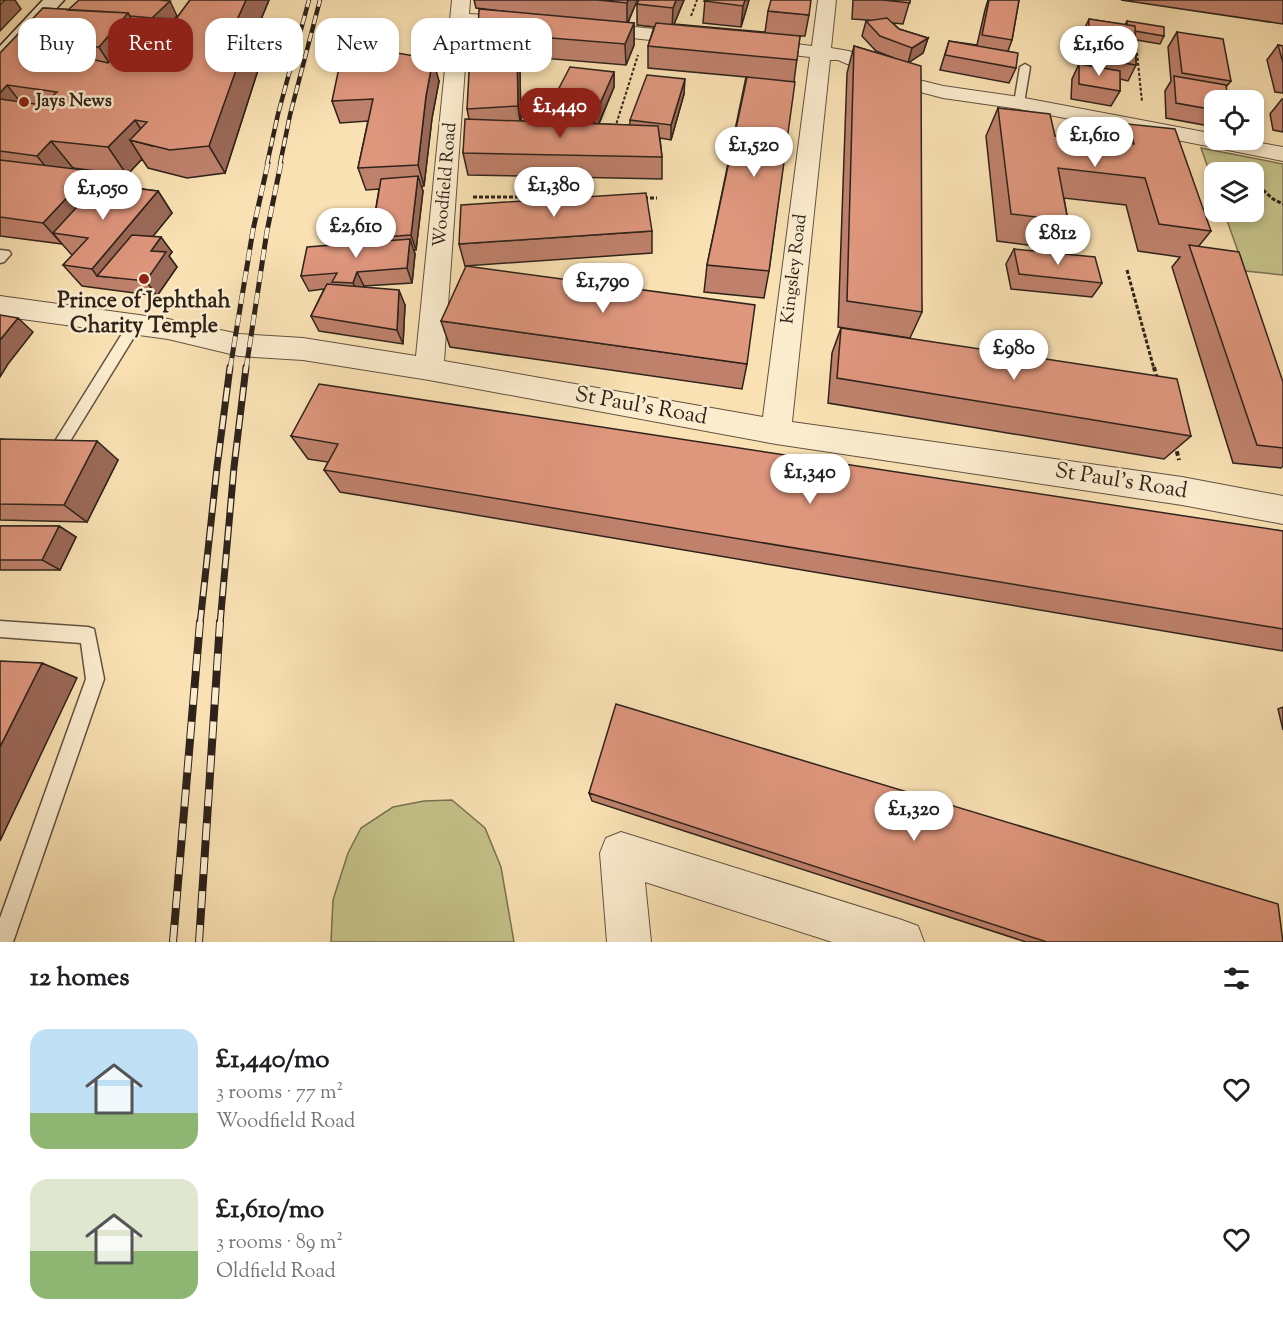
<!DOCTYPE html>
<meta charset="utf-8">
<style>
body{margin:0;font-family:"Sorts Mill Goudy",serif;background:#f2f2f2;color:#202124;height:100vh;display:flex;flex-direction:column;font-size:22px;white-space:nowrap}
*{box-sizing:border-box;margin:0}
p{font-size:20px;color:#757577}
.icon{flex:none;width:33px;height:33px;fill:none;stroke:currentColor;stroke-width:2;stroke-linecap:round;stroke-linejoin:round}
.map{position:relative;height:942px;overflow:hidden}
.panel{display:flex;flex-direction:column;background:#fff;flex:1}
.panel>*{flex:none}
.hud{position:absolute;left:18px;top:18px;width:600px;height:54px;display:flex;gap:12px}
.controls{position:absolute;left:1204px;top:90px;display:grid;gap:12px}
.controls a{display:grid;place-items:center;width:60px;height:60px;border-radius:12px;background:#fff;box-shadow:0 3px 9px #0003;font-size:30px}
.price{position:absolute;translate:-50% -51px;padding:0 14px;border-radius:21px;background:#fff;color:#222;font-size:20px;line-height:39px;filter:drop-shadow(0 2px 3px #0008)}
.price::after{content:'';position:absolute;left:50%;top:36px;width:18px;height:14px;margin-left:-9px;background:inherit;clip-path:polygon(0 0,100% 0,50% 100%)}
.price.selected{background:#8f2418;color:#fff}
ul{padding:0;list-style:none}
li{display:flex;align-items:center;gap:18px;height:150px;padding:0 30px}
li span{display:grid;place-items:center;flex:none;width:168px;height:120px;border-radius:18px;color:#555}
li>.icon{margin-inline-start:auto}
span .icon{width:72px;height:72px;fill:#fffc;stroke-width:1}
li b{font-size:26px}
h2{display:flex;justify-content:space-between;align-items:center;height:72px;padding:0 30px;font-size:26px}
.pill{padding:0 21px;border-radius:18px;background:#fff;box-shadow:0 3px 9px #0003;font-size:21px;line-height:54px}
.pill.selected{background:#8f2418;color:#fff}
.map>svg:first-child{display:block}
.green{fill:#c4c188;stroke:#797252;stroke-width:1.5}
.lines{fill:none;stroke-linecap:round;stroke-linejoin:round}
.lane-casing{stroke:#615241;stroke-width:3}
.street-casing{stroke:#615241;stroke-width:2}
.secondary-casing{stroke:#2e231b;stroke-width:3}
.path-far2{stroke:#2e231b;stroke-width:2;stroke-dasharray:3 2;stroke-linecap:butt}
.path-far1{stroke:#2e231b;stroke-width:3;stroke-dasharray:4 2;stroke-linecap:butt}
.path{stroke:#2e231b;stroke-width:4;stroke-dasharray:4.5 3;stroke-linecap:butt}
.lane{fill:#fbecce;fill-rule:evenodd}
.street{fill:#fbecce;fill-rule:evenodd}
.secondary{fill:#fbecce;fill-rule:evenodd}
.rail-far3-casing{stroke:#2e231b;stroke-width:4.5}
.rail-far2-casing{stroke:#2e231b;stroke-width:5}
.rail-far1-casing{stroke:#2e231b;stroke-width:7}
.rail-casing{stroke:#2e231b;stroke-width:8}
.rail-far3{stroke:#fbecce;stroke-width:3;stroke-dasharray:9;stroke-linecap:butt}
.rail-far2{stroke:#fbecce;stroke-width:4;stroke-dasharray:11;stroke-linecap:butt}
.rail-far1{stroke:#fbecce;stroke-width:4.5;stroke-dasharray:14;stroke-linecap:butt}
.rail{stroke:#fbecce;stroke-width:6;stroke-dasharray:17;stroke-linecap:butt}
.wall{fill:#bf816c;stroke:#2e231b;stroke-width:1.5}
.shaded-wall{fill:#9b6958;stroke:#2e231b;stroke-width:1.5}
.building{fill:#de967d;stroke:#2e231b;stroke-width:1.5}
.poi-dot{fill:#8f2418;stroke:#fbecce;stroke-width:2}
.labels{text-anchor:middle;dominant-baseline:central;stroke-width:5;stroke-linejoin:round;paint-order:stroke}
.far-poi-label{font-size:18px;font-weight:bold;fill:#2e231b;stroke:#fbecce;text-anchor:start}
.far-street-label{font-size:18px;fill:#2e231b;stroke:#fbecce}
.poi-label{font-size:22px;font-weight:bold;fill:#2e231b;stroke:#fbecce}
.street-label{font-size:22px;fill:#2e231b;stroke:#fbecce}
</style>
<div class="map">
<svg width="1283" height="942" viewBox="0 0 1283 942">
<rect width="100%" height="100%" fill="#f9e1b3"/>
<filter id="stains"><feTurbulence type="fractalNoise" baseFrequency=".00333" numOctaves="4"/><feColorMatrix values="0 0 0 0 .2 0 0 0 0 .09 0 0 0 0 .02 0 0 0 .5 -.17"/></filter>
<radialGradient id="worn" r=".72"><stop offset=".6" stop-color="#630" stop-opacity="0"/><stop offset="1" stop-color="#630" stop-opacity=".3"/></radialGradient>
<!-- green -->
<path class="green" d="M1201,148L1283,164V275L1245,271L1224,212H1254V172H1215V188Z
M452,800L485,828L501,867L514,942H331L333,900L348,853L361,828L393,807L424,801Z"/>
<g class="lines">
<defs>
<path id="lane" d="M1025,64L1030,67L1024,103L1019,106L1014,103L1020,67Z
M1254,129L1259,132L1263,149L1262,151H1254L1250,140H1254Z
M0,250L9,251L11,254L4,262L0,263Z
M135,319L142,324L67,446H57L55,442L57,438L130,321Z
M0,621L88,627L94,629L104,679L13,942H0V918L86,679L81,643L0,637Z"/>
<path id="street" d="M452,0H470L469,14L522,17L529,19L531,23L529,27L522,29L468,25L444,361L763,417L810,57L757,51L750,49L747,45L750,41L757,39L812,46L818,0H836L831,48L849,51L915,79L943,86L1019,97L1215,134V140H1243L1283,147V161L1019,109L943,98L901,87L838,60H830L792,422L1182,477L1283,496V524L1182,505L776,444L429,380L303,360L239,356L168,339L0,316V296L168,319L239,334L303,338L416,356Z
M593,23L696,33L703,35L706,39L703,43L696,45L586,33L583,29L586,25Z
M621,832L902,920L918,926L924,942H832L645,882L651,942H607L600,853L606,838Z"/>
<path id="secondary" d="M43,0H64L7,62L0,64V46Z"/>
</defs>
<!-- lane casing -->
<use href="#lane" class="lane-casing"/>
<!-- street casing -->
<use href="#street" class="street-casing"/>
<!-- secondary casing -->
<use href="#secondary" class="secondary-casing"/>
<!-- path-far2 -->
<path class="path-far2" d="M691,16L697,0
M1136,43L1142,102
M615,128L638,55"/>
<!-- path-far1 -->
<path class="path-far1" d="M1254,182L1273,199L1283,204
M473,197H580
M644,198H657
M1127,270L1154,369"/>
<!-- path -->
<path class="path" d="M1154,367L1157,379
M1175,444L1179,460"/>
<!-- lane -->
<use href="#lane" class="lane"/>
<!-- street -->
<use href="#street" class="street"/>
<!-- secondary -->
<use href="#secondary" class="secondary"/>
<defs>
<path id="rail-far3" d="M267,164L278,114L309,0
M280,164L290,115L320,0"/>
<path id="rail-far2" d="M230,369L253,230L268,163
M246,369L267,231L281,163"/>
<path id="rail-far1" d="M200,624L217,467L230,367
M220,624L234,467L246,367"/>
<path id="rail" d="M173,942L200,622
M199,942L220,622"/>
</defs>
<!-- rail-far3 casing -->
<use href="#rail-far3" class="rail-far3-casing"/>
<!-- rail-far2 casing -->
<use href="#rail-far2" class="rail-far2-casing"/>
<!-- rail-far1 casing -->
<use href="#rail-far1" class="rail-far1-casing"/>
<!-- rail casing -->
<use href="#rail" class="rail-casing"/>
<!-- rail-far3 -->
<use href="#rail-far3" class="rail-far3"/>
<!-- rail-far2 -->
<use href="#rail-far2" class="rail-far2"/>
<!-- rail-far1 -->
<use href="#rail-far1" class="rail-far1"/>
<!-- rail -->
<use href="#rail" class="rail"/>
</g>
<!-- wall -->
<path class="wall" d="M190,0H269L249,48L258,70L225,173L187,178L148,168L142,159L127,175L73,168L92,171L102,184L158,191L172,213L153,236L172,252L169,256L177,267L157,296L82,286L63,265L73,255L71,254L62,244L0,236V53L43,8L177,16L174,19H176Z
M474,0H637L628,23H634V45L626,65L518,56L520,73L521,121L549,122L547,111L614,72V87L599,124L630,125V120L684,94L671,140L660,138L662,157V179L468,175L463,153L469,119L467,109L482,53L478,32L526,14L476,8Z
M684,0L674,24L765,32L768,11L809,15L805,36H800L769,271L764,298L704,292L707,265L746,77L648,68V46L654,27L637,25V4Z
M705,0H749L741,27L703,23Z
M853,0H910L903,24L893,23L899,29L928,38L923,53L909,62L922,312L910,338L838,327L847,73L854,46L894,58L876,51L862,36L866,21L868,20L852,19Z
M988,0H1019L1012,40L1008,51L1016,68L1009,83L940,70L949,41L977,45L985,10Z
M1121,0H1283V24Z
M1089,19L1125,25L1127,21L1164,36L1160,44L1136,40V65L1128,81L1120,79V91L1111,106L1071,99L1072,79L1079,64H1081L1082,34Z
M1177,32L1231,81L1215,100V127L1166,118L1165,91L1171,81L1168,47Z
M1278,45L1283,46V93L1275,92L1267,60Z
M439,81L432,118L424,186L421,187L423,191L416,250H414L415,254L412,283L364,286V287L405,305L403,344L319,331L311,316L324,289L309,291L301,276L372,242L371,238L379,189L366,190L358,168L368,121L340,123L332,101Z
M1282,99H1283V132L1273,130L1270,114Z
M998,108L1055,136L1116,143L1128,124L1211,231L1198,247L1283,382V466L1281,468L1233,463L1172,267L1180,257L1138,251L1126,205L1064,198L1068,221L1051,248L997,241L986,136Z
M652,231V253L465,266L459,244Z
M1014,249L1102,283L1092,297L1011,289L1006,264Z
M441,321L747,364L742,389L450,347Z
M841,328L1191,436L1164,459L828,403L832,353Z
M291,436L1283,531V651L340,492L324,470L328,462L308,459Z
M0,439L118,460L87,522L0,520Z
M0,526H59L76,537L60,570H0Z
M1283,707V730L1278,709Z
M589,793L1283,942H1026L592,801Z"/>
<!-- shaded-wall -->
<path class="shaded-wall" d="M0,0H15L21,9L0,31Z
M246,0H269L249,48L258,70L225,173L209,146L226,44Z
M628,0H637V1L627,24V3Z
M676,0H684L672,29L673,8Z
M745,0H749L741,27L743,6Z
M170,1L177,16L160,33L152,18Z
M128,13L144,41L116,74L99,47Z
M634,23V45L626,65L625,44Z
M928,38L923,53L908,63L912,48Z
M55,45L74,72L51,50Z
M517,51L520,73L521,128L518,106Z
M433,59L439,81L432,118L424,186L418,165L426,96Z
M614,72V87L595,132L594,117Z
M685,79L684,94L671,140V125Z
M7,85L28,112L0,103V93Z
M135,120L152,146L130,140L142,159L127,175L108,147Z
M51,141L73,168L59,183L37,156Z
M92,171L108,193L53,233L62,244L43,223Z
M418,176L423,191L416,250L411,235Z
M158,191L172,213L119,278L97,276L92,269Z
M161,237L172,252L169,256L177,267L157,296L146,281L151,251Z
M410,239L415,254L412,283L407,268Z
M357,272L364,286L360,297L353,283Z
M399,290L405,305L403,344L397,330Z
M18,318L33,332L8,364L0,377V340Z
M97,441L118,460L87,522L64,505Z
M59,526L76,537L60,570L42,560Z
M42,663L77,678L0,841V747Z"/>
<!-- building -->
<path class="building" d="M0,0H5L0,5Z
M79,0H159L170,1L152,18L130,16L128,13L68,10Z
M190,0H246L226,44L246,42L209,146L170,150L130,140L147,122L135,120L108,147L51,141L37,156L0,151V99L42,105L57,92L7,85L0,93V53L43,8L128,13L99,47L55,45L51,50L108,63L140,27H148L154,18L176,19Z
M598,0H628L627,3Z
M639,0H676L673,8L637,4Z
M705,0H745L743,6L704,1Z
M771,0H811L809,15L768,11Z
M883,0H910V3Z
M989,0H1019L1012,40L982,35Z
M479,9L634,23L625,44L478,32Z
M887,18L899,29L928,38L912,48L880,36L866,21Z
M1089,19L1135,26L1136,65L1088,57Z
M1127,21L1164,27V36L1135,31V26L1127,25Z
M656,23L800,36L797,60L648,46Z
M1177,32L1223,39L1231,81L1182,73Z
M949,41L1018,53L1016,68L945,55Z
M344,44L433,59L426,96L418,165L358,168L373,99L332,101Z
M1278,45L1283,46V63Z
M854,46L921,66L922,312L847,301Z
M517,51L518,106L467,109L470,54Z
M1079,64L1120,71V91L1079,84Z
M570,67L614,72L594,117L547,111Z
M647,75L685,79L671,125L630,120Z
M1174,76L1226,85L1228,100H1215V110L1176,103Z
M747,77L795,82L769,271L707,265Z
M998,108L1050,114L1055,136L1134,144L1128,124L1175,129L1211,231L1159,224L1145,178L1058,168L1068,221L1011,214Z
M465,119L658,126L662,157L463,153Z
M0,160L92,171L43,223L0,217Z
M418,176L411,235L371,238L381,179Z
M98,184L158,191L92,269L63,265L88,238L53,233Z
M646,193L652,231L459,244L461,205Z
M132,235L161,237L151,251L166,252L146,281L97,276Z
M410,239L407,268L357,272L353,283L332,282L337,273L301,276L307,247Z
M1189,245L1239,252L1283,382V448L1257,445Z
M1014,249L1095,257L1102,283L1019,274Z
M466,266L755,305L747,364L441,321Z
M327,284L399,290L397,330L311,316Z
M0,315L18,318L0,340Z
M841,328L1177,379L1191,436L837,378Z
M319,384L1283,531V629L324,470L338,444L291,436Z
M0,439L97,441L64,505L0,504Z
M0,526H59L42,560H0Z
M0,661L42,663L0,747Z
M616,704L1278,904L1283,942H1047L589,793Z"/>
<!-- markers -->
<g class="poi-dot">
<circle cx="24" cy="102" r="6"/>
<circle cx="144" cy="279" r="6"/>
</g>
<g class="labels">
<!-- far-poi labels -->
<g class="far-poi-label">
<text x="36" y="102">Jays News</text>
</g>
<!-- far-street labels -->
<g class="far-street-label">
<text transform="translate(446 185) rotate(-85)">Woodfield Road</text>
<text transform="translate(795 269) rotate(-83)">Kingsley Road</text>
</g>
<!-- poi labels -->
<g class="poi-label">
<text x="144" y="302">Prince of Jephthah<tspan x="144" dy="25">Charity Temple</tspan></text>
</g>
<!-- street labels -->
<g class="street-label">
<text transform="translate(641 407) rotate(10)">St Paul's Road</text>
<text transform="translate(1121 482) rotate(9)">St Paul's Road</text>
</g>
</g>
<rect width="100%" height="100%" filter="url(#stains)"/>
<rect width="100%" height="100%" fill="url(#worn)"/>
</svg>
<div class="controls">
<a><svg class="icon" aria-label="locate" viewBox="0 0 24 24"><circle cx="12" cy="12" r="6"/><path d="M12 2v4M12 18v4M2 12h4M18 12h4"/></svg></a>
<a><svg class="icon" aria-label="layers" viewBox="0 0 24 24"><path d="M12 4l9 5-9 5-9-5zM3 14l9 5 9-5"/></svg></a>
</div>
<b class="price" style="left:1099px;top:77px">£1,160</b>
<b class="price selected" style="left:560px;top:139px">£1,440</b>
<b class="price" style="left:1095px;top:168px">£1,610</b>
<b class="price" style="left:754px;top:178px">£1,520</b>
<b class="price" style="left:554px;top:218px">£1,380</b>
<b class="price" style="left:103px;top:221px">£1,050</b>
<b class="price" style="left:356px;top:259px">£2,610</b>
<b class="price" style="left:1058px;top:266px">£812</b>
<b class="price" style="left:603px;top:314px">£1,790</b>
<b class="price" style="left:1014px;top:381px">£980</b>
<b class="price" style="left:810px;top:505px">£1,340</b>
<b class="price" style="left:914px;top:842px">£1,320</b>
<div class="hud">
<a class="pill">Buy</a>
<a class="pill selected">Rent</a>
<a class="pill">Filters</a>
<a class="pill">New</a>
<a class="pill">Apartment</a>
</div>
</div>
<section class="panel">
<h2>12 homes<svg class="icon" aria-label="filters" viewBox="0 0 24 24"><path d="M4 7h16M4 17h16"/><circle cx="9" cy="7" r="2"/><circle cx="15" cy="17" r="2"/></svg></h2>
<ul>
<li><span style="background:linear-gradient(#bfe0f5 70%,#8fb573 0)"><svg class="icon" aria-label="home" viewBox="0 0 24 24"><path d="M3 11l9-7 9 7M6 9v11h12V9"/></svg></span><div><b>£1,440/mo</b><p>3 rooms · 77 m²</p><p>Woodfield Road</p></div><svg class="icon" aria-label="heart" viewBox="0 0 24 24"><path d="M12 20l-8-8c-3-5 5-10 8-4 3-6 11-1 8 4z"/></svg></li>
<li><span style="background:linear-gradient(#dfe7d0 60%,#8fb573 0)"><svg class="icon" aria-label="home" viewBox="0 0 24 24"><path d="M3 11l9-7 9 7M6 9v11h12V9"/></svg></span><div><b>£1,610/mo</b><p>3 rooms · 89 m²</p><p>Oldfield Road</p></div><svg class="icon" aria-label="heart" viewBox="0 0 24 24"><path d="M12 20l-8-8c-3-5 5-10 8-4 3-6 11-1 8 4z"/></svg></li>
</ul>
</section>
